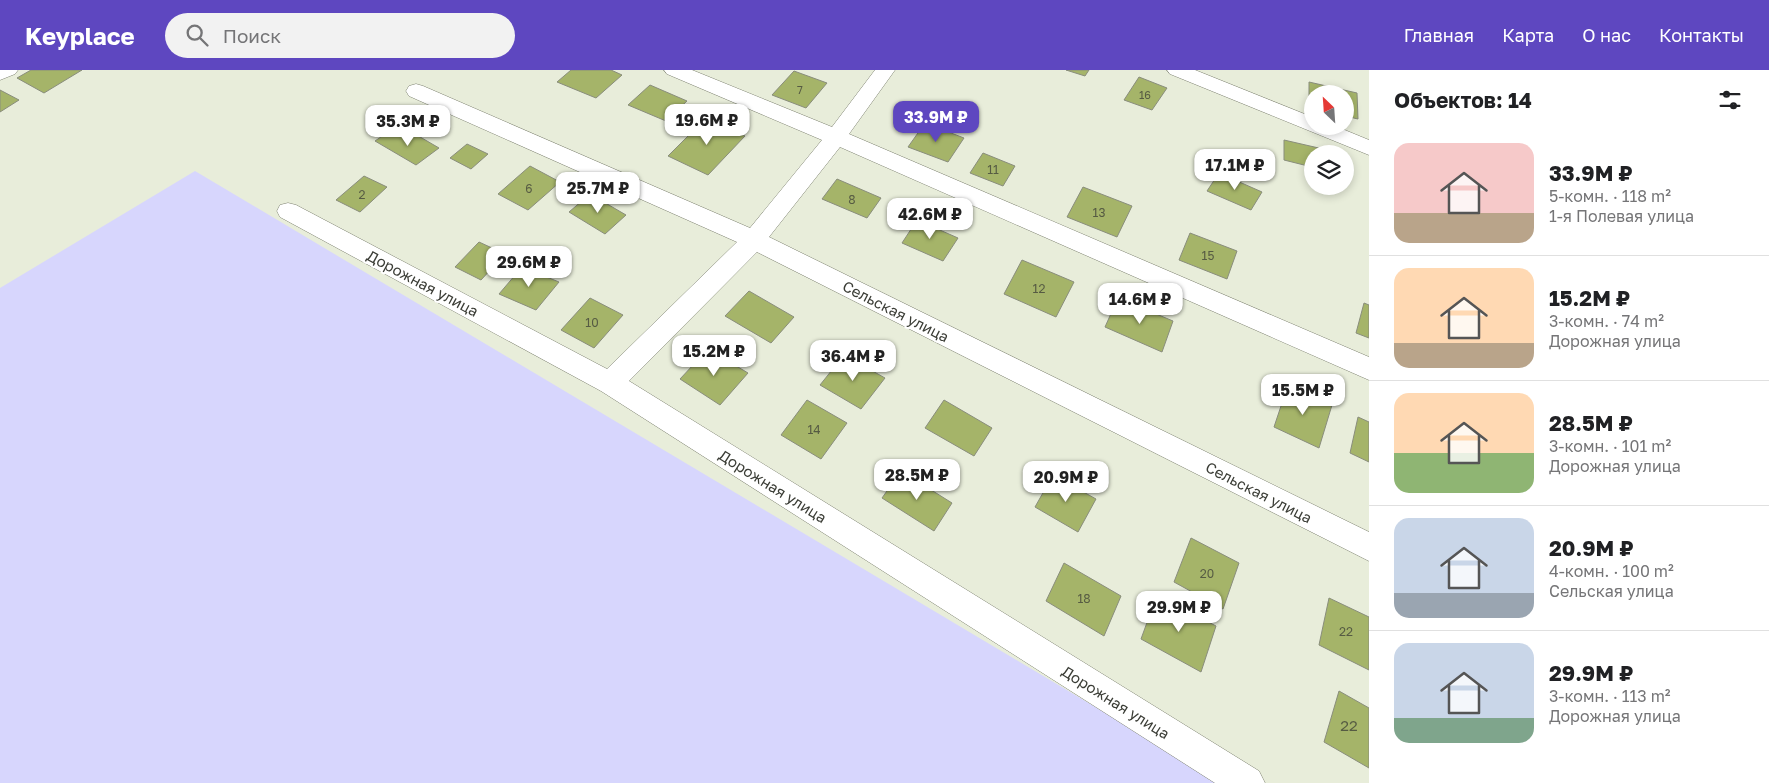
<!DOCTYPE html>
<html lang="ru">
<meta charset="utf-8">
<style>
body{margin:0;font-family:"Golos Text",sans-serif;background:#f2f2f2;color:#202124;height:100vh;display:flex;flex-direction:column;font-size:19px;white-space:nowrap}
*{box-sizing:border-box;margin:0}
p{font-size:16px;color:#757577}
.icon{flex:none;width:28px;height:28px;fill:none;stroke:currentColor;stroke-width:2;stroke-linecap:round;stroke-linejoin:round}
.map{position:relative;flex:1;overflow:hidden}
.drawer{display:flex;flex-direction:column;background:#fff;width:400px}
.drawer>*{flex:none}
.needle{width:32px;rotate:335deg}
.tools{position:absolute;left:1304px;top:15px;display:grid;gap:10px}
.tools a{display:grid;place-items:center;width:50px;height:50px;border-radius:50%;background:#fff;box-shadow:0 2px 8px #0003;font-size:25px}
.price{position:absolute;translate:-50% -42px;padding:0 11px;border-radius:10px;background:#fff;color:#222;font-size:16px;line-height:32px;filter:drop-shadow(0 1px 2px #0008)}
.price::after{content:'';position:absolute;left:50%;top:30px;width:15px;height:11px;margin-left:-8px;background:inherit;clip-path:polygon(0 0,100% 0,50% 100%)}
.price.active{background:#5e47c0;color:#fff}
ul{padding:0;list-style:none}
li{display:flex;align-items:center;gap:15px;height:125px;padding:0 25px}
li+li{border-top:1px solid #e0e0e0}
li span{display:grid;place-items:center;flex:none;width:140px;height:100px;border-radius:15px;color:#555}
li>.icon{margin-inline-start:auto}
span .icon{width:60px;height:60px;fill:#fffc;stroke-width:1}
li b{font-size:21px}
h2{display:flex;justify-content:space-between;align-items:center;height:60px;padding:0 25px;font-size:21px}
header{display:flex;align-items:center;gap:30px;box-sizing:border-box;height:70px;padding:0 25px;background:#5e47c0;color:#fff}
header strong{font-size:24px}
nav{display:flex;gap:28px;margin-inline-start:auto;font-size:18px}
.search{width:350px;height:45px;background:#f2f2f2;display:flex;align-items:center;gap:12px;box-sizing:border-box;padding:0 18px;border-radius:28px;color:#757577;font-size:19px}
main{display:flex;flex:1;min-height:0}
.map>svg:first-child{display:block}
.green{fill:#d7d6fd}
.building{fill:#a5b469;stroke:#898d7c}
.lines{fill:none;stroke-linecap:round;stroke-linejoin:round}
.street-casing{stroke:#7d8170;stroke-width:1}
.street{fill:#fff;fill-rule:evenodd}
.labels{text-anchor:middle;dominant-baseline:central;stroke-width:4;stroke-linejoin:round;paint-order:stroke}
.far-number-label{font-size:11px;fill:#565b43}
.number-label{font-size:12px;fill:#565b43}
.street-label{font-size:15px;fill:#3b3d36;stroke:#fff}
.near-number-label{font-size:15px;fill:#565b43}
</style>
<header>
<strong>Keyplace</strong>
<div class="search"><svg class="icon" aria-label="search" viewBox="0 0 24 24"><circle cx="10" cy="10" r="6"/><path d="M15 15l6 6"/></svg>Поиск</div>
<nav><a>Главная</a><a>Карта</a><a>О нас</a><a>Контакты</a></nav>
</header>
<main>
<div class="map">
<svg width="1369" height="713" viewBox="0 0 1369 713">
<rect width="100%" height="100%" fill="#e8edda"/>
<!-- green -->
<path class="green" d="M195,101L1223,713H0V218Z"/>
<!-- building -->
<path class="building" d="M31,0H82L44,23L17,8Z
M571,0H611L622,5L596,28L557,12Z
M1066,0H1089L1085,6Z
M794,1L827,13L806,38L772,25Z
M1139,7L1167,18L1152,40L1124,30Z
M1309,12L1357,23L1358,49L1345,46V24H1312V39L1309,38Z
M650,15L687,31L666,51L628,35Z
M0,20L19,30L0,42Z
M706,48L745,66L708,105L668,86Z
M925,53L964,68L948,92L908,77Z
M391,60L407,69L415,64L439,78L416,95L375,71Z
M1284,70L1323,79L1324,84H1312V97L1284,90Z
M467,74L488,84L471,99L450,88Z
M983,83L1015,96L1003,116L970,103Z
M530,96L560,112L528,140L498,124Z
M1219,103L1262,122L1251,140L1207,121Z
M364,106L387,117L360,142L336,130Z
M837,109L881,128L867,148L822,129Z
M1083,117L1132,136L1117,167L1067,147Z
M590,124L626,145L605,164L569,142Z
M917,150L958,168L943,191L902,173Z
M1190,163L1237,181L1227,209L1179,190Z
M479,172L505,184L481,210L455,197Z
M1022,190L1074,212L1056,247L1004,224Z
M522,197L559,212L536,240L499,224Z
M749,221L794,247L771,273L725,246Z
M590,228L623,245L594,278L561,260Z
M1118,228L1173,251L1162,282L1105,257Z
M1364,233L1369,235V268L1356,263Z
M708,279L748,303L720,335L680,309Z
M844,285L885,308L861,339L820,315Z
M1288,315L1332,335L1319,378L1274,357Z
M807,330L847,353L821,389L781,365Z
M944,330L992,358L974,386L925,358Z
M1358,347L1369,352V392L1350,383Z
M901,401L952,433L934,461L882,428Z
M1053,405L1096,429L1078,462L1035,437Z
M1191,468L1239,493L1223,539L1174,512Z
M1064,493L1121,526L1104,566L1046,531Z
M1157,525L1216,556L1201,602L1141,569Z
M1329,528L1369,547V600L1319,575Z
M1339,621L1369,638V698L1324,672Z"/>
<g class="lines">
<defs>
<path id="street" d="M0,0H18L15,4L0,10Z
M664,0H692L832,57L875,0H895L849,64L1369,287V310L840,77L769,167L1369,462V491L757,182L629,311L1259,701L1265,713H1215L601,321L280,147L277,141L280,135L288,133L296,135L607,299L737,172L409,26L406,21L409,16L416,14L423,16L750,158L822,70L667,4Z
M1167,0H1195L1312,47V56H1335L1369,70V85L1170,4Z"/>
</defs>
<!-- street casing -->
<use href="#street" class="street-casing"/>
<!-- street -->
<use href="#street" class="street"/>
</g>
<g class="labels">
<!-- far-number labels -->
<g class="far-number-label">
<text x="800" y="19">7</text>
<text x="1145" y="24">16</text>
</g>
<!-- number labels -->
<g class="number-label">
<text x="993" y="99">11</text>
<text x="529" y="118">6</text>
<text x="362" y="124">2</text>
<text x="852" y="129">8</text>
<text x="1099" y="142">13</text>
<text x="1208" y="185">15</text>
<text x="1039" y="218">12</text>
<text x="592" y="252">10</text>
<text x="814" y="359">14</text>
<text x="1207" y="503">20</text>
<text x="1084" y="528">18</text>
<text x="1346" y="561">22</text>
</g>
<!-- street labels -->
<g class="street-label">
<text transform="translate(423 213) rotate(28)">Дорожная улица</text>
<text transform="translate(896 241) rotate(27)">Сельская улица</text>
<text transform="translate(773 416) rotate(32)">Дорожная улица</text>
<text transform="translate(1259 422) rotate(27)">Сельская улица</text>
<text transform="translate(1116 632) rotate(32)">Дорожная улица</text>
</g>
<!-- near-number labels -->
<g class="near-number-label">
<text x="1349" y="655">22</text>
</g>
</g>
</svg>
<div class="tools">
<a><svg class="needle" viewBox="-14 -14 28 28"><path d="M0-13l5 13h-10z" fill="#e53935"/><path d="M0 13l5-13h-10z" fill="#757577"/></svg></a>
<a><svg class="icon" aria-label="layers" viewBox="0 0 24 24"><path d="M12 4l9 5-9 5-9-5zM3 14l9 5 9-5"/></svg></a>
</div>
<b class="price active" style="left:936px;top:73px">33.9M ₽</b>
<b class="price" style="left:707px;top:76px">19.6M ₽</b>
<b class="price" style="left:408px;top:77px">35.3M ₽</b>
<b class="price" style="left:1235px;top:121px">17.1M ₽</b>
<b class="price" style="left:598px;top:144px">25.7M ₽</b>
<b class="price" style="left:930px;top:170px">42.6M ₽</b>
<b class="price" style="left:529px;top:218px">29.6M ₽</b>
<b class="price" style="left:1140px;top:255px">14.6M ₽</b>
<b class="price" style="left:714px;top:307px">15.2M ₽</b>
<b class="price" style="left:853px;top:312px">36.4M ₽</b>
<b class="price" style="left:1303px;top:346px">15.5M ₽</b>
<b class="price" style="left:917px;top:431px">28.5M ₽</b>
<b class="price" style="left:1066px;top:433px">20.9M ₽</b>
<b class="price" style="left:1179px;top:563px">29.9M ₽</b>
</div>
<section class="drawer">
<h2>Объектов: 14<svg class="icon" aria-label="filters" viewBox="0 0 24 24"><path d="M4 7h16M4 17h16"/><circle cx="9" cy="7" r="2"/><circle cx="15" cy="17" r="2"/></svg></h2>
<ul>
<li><span style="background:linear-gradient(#f6c9c9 70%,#b9a48a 0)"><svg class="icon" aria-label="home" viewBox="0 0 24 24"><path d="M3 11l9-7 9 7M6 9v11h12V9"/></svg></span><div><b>33.9M ₽</b><p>5-комн. · 118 m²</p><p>1-я Полевая улица</p></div></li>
<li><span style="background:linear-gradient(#ffd9b3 75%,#b9a48a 0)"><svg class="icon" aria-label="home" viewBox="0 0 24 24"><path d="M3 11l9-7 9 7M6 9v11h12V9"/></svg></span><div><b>15.2M ₽</b><p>3-комн. · 74 m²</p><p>Дорожная улица</p></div></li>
<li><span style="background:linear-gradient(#ffd9b3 60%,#8fb573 0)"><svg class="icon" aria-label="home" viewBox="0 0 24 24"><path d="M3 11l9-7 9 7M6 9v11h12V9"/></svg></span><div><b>28.5M ₽</b><p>3-комн. · 101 m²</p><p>Дорожная улица</p></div></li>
<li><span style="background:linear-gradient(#c9d6e8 75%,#9aa5b1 0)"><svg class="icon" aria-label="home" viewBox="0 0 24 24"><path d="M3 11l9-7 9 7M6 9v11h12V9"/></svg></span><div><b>20.9M ₽</b><p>4-комн. · 100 m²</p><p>Сельская улица</p></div></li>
<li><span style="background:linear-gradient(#c9d6e8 75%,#7fa58c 0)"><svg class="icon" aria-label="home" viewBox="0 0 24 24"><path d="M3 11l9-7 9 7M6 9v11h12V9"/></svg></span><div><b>29.9M ₽</b><p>3-комн. · 113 m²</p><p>Дорожная улица</p></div></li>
</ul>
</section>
</main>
